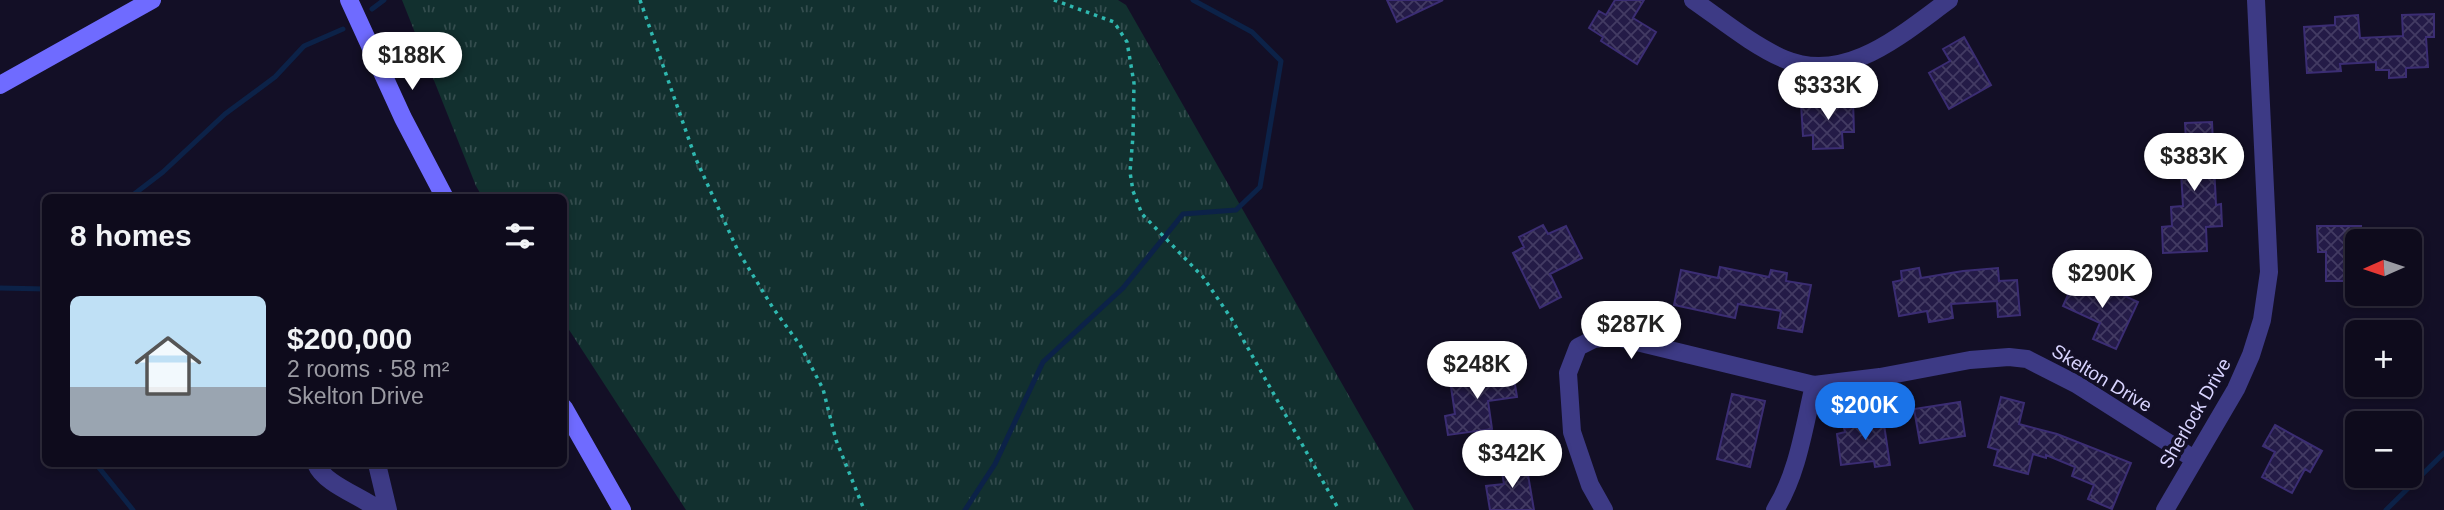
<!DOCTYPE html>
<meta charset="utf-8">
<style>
body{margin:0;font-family:Helvetica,sans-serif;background:#1c1929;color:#f1f3f6;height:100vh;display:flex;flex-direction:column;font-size:26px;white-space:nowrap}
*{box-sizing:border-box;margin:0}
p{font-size:23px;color:#9b9ba3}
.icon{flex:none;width:38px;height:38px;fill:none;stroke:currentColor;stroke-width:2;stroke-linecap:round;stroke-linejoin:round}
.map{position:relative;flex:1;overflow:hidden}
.details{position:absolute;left:42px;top:194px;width:525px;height:273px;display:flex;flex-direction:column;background:#0e0b1c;border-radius:10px;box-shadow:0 4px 10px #0003,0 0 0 2px #2e2b3b}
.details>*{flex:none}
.needle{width:46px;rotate:267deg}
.fabs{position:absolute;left:2345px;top:229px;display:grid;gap:14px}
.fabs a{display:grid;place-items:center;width:77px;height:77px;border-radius:10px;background:#0e0b1c;box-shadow:0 4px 10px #0003,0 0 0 2px #2e2b3b;font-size:35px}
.price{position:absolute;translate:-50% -60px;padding:0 16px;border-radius:24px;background:#fff;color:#222;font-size:23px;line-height:46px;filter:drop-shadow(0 2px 4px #0008)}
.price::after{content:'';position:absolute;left:50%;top:42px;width:21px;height:16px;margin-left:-10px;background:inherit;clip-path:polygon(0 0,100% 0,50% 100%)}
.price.on{background:#1a73e8;color:#fff}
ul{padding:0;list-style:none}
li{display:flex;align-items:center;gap:21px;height:175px;padding:0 28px}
li span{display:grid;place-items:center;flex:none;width:196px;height:140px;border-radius:10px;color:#555}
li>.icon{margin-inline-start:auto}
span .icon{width:84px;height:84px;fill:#fffc;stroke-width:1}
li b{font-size:30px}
h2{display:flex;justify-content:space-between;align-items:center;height:84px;padding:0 28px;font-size:30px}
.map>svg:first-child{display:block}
.grass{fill:url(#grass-tufts)}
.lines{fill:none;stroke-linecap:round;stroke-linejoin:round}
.stream{stroke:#0c2248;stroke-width:5}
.building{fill:url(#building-cross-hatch);stroke:#3b2d73;stroke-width:2}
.path{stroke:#2fb8b0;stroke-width:3.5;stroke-dasharray:3.5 5;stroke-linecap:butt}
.street{stroke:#3d3a85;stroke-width:18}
.secondary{stroke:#6f6bff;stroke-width:18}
.labels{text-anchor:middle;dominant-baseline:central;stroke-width:7;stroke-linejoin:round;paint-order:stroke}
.street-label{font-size:19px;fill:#d9d4ff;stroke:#130f26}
</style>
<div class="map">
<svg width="2444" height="510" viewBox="0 0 2444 510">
<defs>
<pattern id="grass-tufts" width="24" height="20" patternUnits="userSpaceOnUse" patternTransform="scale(1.75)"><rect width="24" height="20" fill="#12302f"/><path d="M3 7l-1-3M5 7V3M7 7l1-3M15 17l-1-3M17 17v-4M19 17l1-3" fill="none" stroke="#344d4e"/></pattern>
<pattern id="building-cross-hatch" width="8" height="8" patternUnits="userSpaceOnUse" patternTransform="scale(1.75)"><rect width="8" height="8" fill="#241b47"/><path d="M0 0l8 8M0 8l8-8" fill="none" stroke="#433b63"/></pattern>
</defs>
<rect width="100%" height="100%" fill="#130f26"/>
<!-- grass -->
<path class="grass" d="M402,0H1118L1126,5L1414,510H686L564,322V198H483L476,186Z"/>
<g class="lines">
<!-- stream -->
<path class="stream" d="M372,9L384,0
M129,198L163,172L225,114L275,77L304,46L343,29
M0,288L46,289
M46,358L44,390L46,392
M96,464L133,510
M965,510L995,464L1043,362L1123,288L1183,214L1236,210L1260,187L1281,61L1252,32L1193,0
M2386,510L2444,453"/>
</g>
<!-- building -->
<path class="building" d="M1387,0H1443L1397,22Z
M1615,0H1644L1633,18L1656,32L1637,64L1601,41L1603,37L1589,28L1599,11L1606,15Z
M2434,14V37H2426L2428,67L2406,68V77L2389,78V70H2376V62L2340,64L2341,71L2307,73L2304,27L2335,25V17L2358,15L2360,38L2403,36L2402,15Z
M1964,37L1991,85L1949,109L1929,73L1950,61L1943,49Z
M1853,100L1854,132H1842L1843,148L1813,149V135L1803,136L1801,103Z
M2212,122L2216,205L2221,204L2222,226L2206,227L2207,251L2163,253L2162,227L2172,226L2171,207L2183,206L2181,172L2171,173L2170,155L2181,154L2180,142H2186L2185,123Z
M1543,225L1548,234L1566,226L1582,258L1550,274L1561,297L1540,308L1513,253L1524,247L1519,237Z
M2317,226H2361V242H2357V281H2326V252H2318Z
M1720,267L1769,277L1771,270L1787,273L1786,281L1811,285L1802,332L1778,328L1781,311L1738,304L1735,318L1674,305L1681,270L1718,278Z
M1919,268L1921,278L1963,271L1998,268L1999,281L2017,280L2020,315L1998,317L1997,301L1951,304L1953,318L1929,322L1927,311L1899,316L1893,282L1902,280L1901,271Z
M2075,279L2097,289L2099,284L2138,302L2116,349L2093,339L2100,323L2063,306Z
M1513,372L1517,397L1488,401L1492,429L1448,435L1445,416L1455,414L1450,380Z
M1732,394L1765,401L1750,467L1717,459Z
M2001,397L2024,403L2019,424L2057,434L2131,463L2112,509L2088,499L2094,485L2072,476L2075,467L2046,455V458L2033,454L2028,474L1994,465L1998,450L1988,447Z
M1960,402L1965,436L1920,443L1914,409Z
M1882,411L1890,465L1875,467L1874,461L1841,465L1837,434L1845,432L1844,428L1860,426L1858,414Z
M2275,425L2322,451L2310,472L2305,469L2292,493L2262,477L2275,452L2263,446Z
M1526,463L1534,510H1490L1486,486L1504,484L1501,467Z"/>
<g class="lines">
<!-- path -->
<path class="path" d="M640,0L695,157L738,251L773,308L800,345L823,389L836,440L863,507L866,510
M1054,0L1114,22L1127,42L1134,83L1133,136L1130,172L1133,191L1142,214L1203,277L1231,318L1339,510"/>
<!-- street -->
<path class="street" d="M1693,0C1722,20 1752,45 1784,59C1846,85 1902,34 1949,0
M316,464C324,484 361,496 379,510
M377,464L388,510
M1604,510L1590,485L1572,432L1568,373L1578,347L1594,339L1612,336L1814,385L1880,377L1970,360L2009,357L2027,359L2076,384L2194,459
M1775,510C1798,473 1804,427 1814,385
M2165,510L2236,389L2251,355L2262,320L2269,272L2256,0"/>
<!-- secondary -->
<path class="secondary" d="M349,0L403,118L445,198
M0,85L152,0
M564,408L622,510"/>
</g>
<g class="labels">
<!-- street labels -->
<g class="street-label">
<text transform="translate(2102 378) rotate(31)">Skelton Drive</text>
<text transform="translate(2195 413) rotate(-60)">Sherlock Drive</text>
</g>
</g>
</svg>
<div class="fabs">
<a><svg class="needle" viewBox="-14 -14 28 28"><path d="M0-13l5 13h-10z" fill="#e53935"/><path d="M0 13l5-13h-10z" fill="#9b9ba3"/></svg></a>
<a>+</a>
<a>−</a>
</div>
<b class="price" style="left:412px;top:92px">$188K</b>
<b class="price" style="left:1828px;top:122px">$333K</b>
<b class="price" style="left:2194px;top:193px">$383K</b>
<b class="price" style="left:2102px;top:310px">$290K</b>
<b class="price" style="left:1631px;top:361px">$287K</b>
<b class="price" style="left:1477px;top:401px">$248K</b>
<b class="price on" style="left:1865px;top:442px">$200K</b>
<b class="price" style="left:1512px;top:490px">$342K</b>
<section class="details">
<h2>8 homes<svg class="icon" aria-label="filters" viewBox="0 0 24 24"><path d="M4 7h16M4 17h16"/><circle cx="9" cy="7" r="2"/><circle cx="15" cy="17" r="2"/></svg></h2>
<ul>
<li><span style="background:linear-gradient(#bfe0f5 65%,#9aa5b1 0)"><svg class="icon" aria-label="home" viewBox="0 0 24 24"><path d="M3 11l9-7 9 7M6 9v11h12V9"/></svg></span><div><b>$200,000</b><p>2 rooms · 58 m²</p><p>Skelton Drive</p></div></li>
</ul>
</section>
</div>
